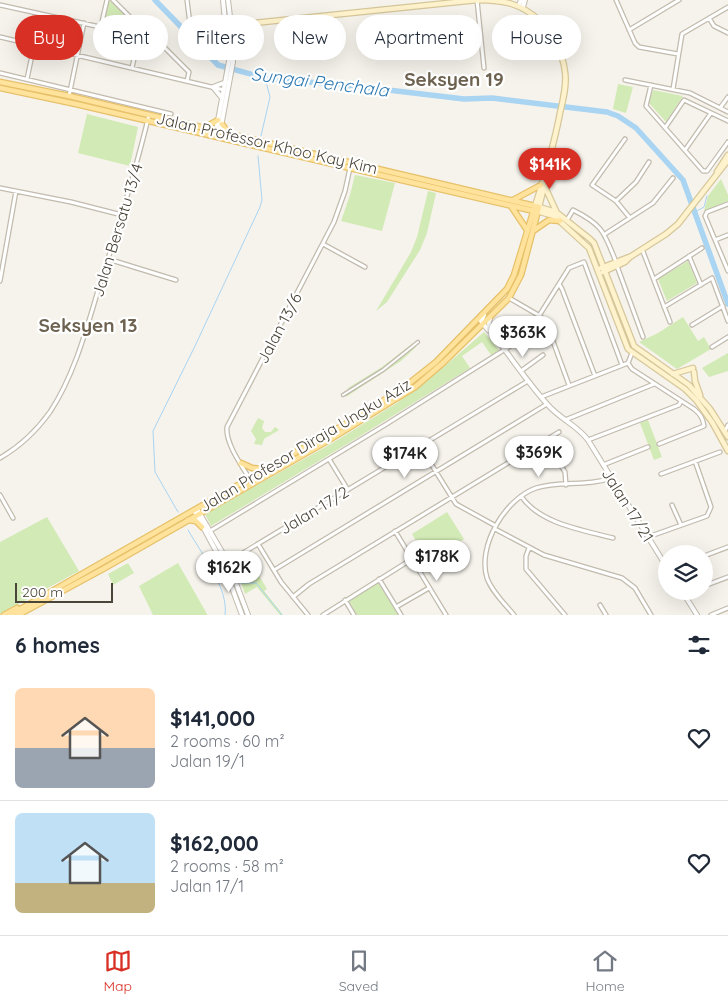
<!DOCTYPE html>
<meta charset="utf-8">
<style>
body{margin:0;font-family:Quicksand,sans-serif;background:#f2f2f3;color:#1f2937;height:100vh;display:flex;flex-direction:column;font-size:19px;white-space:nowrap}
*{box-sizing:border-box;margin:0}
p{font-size:16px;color:#747a83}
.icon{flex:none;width:28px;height:28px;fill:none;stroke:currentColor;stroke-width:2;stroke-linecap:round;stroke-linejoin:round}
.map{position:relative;height:615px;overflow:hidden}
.sheet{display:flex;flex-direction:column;background:#fff;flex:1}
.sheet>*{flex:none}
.hud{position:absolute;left:15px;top:15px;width:699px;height:45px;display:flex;gap:10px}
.tools{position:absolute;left:658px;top:545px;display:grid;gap:10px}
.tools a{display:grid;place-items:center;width:55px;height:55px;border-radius:50%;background:#fff;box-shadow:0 5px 20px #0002;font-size:25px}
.scale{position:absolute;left:15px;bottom:12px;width:98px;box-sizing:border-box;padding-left:5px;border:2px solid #4b4439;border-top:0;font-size:14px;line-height:18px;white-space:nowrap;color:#4b4439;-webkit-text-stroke:4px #fff;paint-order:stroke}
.price{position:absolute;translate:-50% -42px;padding:0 11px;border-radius:18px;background:#fff;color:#222;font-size:16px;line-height:32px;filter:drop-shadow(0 1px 2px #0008)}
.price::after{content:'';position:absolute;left:50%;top:30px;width:15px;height:11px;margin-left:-8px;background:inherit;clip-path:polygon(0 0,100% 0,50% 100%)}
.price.current{background:#d93025;color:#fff}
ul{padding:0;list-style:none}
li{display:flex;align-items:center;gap:15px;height:125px;padding:0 15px}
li+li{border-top:1px solid #e0e1e3}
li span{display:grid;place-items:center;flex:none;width:140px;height:100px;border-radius:8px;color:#555}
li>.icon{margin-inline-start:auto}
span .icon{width:60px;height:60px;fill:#fffc;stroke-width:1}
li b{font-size:21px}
h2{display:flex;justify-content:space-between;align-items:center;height:60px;padding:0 15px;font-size:21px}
.tag{padding:0 18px;border-radius:22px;background:#fff;box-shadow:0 5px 20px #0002;font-size:18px;line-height:45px}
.tag.current{background:#d93025;color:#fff}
.tabs{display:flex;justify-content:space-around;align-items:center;height:70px;border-top:1px solid #e0e1e3;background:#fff;font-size:14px;color:#747a83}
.tabs a{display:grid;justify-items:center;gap:2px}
.tabs .current{color:#d93025}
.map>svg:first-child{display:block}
.green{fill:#d2eab5}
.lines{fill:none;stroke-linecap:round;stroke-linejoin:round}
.stream{stroke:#a9d4f2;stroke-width:1}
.river{stroke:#a9d4f2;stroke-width:5.5}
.pedestrian-casing{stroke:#c2bbae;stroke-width:4.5}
.minor-casing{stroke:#c2bbae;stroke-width:5.5}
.tertiary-casing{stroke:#c2bbae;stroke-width:6}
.secondary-casing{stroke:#d6c79b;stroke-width:7}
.primary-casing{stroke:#e6c16a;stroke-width:7}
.pedestrian{stroke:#fff;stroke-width:2}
.minor{stroke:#fff;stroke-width:3}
.tertiary{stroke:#fff;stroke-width:4}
.secondary{stroke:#fff3cd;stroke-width:4.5}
.primary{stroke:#ffe39c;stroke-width:4.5}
.labels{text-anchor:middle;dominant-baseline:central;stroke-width:4.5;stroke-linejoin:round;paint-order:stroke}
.street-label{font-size:16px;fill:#4b4439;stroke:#fff}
.water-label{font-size:18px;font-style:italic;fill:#2e7ab2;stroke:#fff}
.quarter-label{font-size:19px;font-weight:bold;fill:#6e6250;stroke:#fff}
</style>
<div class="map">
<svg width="728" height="615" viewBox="0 0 728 615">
<rect width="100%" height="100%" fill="#f6f3ec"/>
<!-- green -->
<path class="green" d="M109,0L137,26V33L103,25Z
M618,84L633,87L626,113L613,109Z
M653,90L683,96L666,122L649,103Z
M87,114L138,127L130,166L78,153Z
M355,175L395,183L382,231L341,221L350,195Z
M721,179L728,195V201L704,211L708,196Z
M428,191L436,193L427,233L420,250L387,302L376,311L411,252L417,237Z
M688,261L697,283L667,301L658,279Z
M683,317L698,341L704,337L711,349L677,369L639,342L658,333Z
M484,332L499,350L491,355L482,342L462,356L470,368L357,438L211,526L205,514L331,444L397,403L446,365Z
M413,343L416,347L401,361L346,397L348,388L382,367Z
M728,353V371L709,377L702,368Z
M258,418L264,421L262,428L265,432H271L275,427L279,430L264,439L262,445L254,444L256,439L251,431Z
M648,420L662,457L654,460L640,423Z
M447,512L464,539L428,561L412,534Z
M47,517L79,571L0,614V542Z
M128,563L134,573L113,585L108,574Z
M178,563L207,614V615H153L139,586Z
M253,569H255L267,589L264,591L283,615H280L257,587L245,594L239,577Z
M378,583L399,615H357L349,601Z"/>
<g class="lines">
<!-- stream -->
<path class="stream" d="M261,136L270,97L265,78
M695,212L704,207L707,196
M178,512L155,472L153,431L195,346L260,207L262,200L258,156
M188,530C201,553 229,588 225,615
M241,583H256L282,615"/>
<!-- river -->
<path class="river" d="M155,0L218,65L265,78L363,87L464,99L492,98L607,112L618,116L636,128L683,180L728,304"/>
<defs>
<path id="pedestrian" d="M343,395L383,370L418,342"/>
<path id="minor" d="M113,0L138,25L140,31L132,68
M187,0L190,24
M477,0L484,68
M616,0L635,43L639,47L678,54
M0,5L123,32L148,35L159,42L189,72L187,81
M709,18L714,26L728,33
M101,26L107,0
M629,30L679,0
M0,37L224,90
M0,73L171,114
M27,79L34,46
M625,80L690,93L728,112
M651,85L646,106L703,171H707L728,142
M673,89L682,34L728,7
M69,96L84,23
M720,108L728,97
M665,128L684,100L728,121
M625,139L592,185L616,201L630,218
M685,150L711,113
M0,188L71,202L122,215
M616,201L636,182L649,162
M728,204L707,212L705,216L728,271
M567,220L573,210C603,225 604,232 616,262
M605,234L653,203L673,178
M715,240L728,235
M323,244L365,267
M642,249L670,322
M689,256L701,285
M108,259L176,280
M617,266L643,337
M654,279L702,248
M0,281L16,191
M559,284L562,289L595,376
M509,298L540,316L546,322L569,385
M664,307L712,278L728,321
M692,325L723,306
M712,347L728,337
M632,353L628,363L632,369L694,409C700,414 703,418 704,426L659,444
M521,371L543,355
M541,397L628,363
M565,420L654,384
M725,431L728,425
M588,440L679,405L681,401
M545,441L565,472L566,485
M420,446L456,504L496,526
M0,458C19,447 37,430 50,412C75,374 87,327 100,284C118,228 135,173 149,115
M329,459L348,490
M603,465L648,447
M661,474L720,452
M253,484C244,469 225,444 227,427L334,222L345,191L350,168
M0,495L13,518
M521,496C540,524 583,530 613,538
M672,505L681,525
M495,529L544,555L622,578L635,588L651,615
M210,531L385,425L520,340L532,327L569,268L584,262L622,365
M395,531L446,615
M648,537L707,516L711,507L695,461
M258,544L281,582L308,615
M529,548L526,556V569L565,615
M704,556L728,547
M228,562L528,381
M274,570L547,404
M379,579L401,615
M704,586L728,577
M684,594L690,591
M293,597L309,584L559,432
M345,600L354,615
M600,605L606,615
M396,607L429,588
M323,615L412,559
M514,615C505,604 492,592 487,578C477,546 505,499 536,488C560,480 587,487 611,478
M711,615L728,608"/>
<path id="tertiary" d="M519,5L521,0
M523,7L525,0
M222,98L213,87L226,82
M216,131L229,61L223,0
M220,132L233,62L231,25L228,0
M484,315L481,321L488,330L491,331C510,356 527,382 548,405C560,419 577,425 588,440L666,566
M490,317L489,324L491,331
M197,509L228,562L248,615
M194,510L224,566L242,615
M682,591L697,615"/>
<path id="secondary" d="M226,26L477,0C503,0 521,3 540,21C553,33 563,54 565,72C567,85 563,100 560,113C554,145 545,175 535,206
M717,172L728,155
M546,179L539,207L556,212L590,239L594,243L634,346L689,385L710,409L728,437
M545,187L556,211
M537,211L554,216L589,248L628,349L685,389L696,400L712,422L728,451
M601,268L629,257
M603,272L625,262L630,257L666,234L678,224L728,160
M694,372L695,381L700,395
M673,374L693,368"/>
<path id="primary" d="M0,82L69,96L539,207L521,275L509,298L444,362L415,387L329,440L103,569L18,615
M0,88L76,104L534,211
M222,124L228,133
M204,128L218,120
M513,200L541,185
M511,206L527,230
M533,231L549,220L560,221
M241,463L252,468L263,469
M188,520L196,521L202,527
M4,615L17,608
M10,615L347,423L402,389L436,362L507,289L514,275L535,206"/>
</defs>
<!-- pedestrian casing -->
<use href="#pedestrian" class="pedestrian-casing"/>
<!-- minor casing -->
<use href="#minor" class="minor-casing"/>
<!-- tertiary casing -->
<use href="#tertiary" class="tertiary-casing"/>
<!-- secondary casing -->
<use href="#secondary" class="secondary-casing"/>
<!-- primary casing -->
<use href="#primary" class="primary-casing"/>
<!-- pedestrian -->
<use href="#pedestrian" class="pedestrian"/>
<!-- minor -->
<use href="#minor" class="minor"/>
<!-- tertiary -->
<use href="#tertiary" class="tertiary"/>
<!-- secondary -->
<use href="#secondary" class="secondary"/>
<!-- primary -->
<use href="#primary" class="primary"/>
</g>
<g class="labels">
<!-- street labels -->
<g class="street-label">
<text transform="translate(267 143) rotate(13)">Jalan Professor Khoo Kay Kim</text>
<text transform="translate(117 230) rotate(-73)">Jalan Bersatu 13/4</text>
<text transform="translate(279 328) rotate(-62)">Jalan 13/6</text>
<text transform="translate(305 445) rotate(-31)">Jalan Profesor Diraja Ungku Aziz</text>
<text transform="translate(628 505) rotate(58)">Jalan 17/21</text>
<text transform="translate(314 510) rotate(-31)">Jalan 17/2</text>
</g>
<!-- water labels -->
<g class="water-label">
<text transform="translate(320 82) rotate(7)">Sungai Penchala</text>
</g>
<!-- quarter labels -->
<g class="quarter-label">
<text x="454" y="79">Seksyen 19</text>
<text x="88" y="325">Seksyen 13</text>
</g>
</g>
</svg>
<div class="tools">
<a><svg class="icon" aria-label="layers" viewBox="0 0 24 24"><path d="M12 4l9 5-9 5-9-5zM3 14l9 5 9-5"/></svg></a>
</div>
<div class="scale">200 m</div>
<b class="price current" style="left:550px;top:190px">$141K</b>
<b class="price" style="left:523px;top:358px">$363K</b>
<b class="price" style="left:539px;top:478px">$369K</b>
<b class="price" style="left:405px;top:479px">$174K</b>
<b class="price" style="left:437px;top:582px">$178K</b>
<b class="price" style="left:229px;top:593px">$162K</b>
<div class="hud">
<a class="tag current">Buy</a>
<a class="tag">Rent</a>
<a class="tag">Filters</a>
<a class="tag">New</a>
<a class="tag">Apartment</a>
<a class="tag">House</a>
</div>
</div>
<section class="sheet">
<h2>6 homes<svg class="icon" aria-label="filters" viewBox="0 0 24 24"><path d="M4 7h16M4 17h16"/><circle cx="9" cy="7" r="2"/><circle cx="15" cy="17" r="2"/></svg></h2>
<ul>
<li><span style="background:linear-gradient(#ffd9b3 60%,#9aa5b1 0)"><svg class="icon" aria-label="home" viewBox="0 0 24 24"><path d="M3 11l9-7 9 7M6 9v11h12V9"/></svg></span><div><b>$141,000</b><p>2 rooms · 60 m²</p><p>Jalan 19/1</p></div><svg class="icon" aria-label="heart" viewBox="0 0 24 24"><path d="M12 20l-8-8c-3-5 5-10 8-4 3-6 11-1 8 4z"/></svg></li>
<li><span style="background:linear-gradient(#bfe0f5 70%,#c2b280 0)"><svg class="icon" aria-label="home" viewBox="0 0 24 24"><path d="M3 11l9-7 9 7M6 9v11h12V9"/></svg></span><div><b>$162,000</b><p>2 rooms · 58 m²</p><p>Jalan 17/1</p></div><svg class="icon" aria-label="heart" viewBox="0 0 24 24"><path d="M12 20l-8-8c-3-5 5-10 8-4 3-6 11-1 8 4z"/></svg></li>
</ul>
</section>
<nav class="tabs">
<a class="current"><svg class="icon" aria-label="map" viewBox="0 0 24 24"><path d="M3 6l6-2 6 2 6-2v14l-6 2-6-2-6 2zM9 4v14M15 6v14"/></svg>Map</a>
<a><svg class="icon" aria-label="saved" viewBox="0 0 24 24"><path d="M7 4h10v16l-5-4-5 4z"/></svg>Saved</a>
<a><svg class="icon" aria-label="home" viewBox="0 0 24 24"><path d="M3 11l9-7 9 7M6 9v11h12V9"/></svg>Home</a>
</nav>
